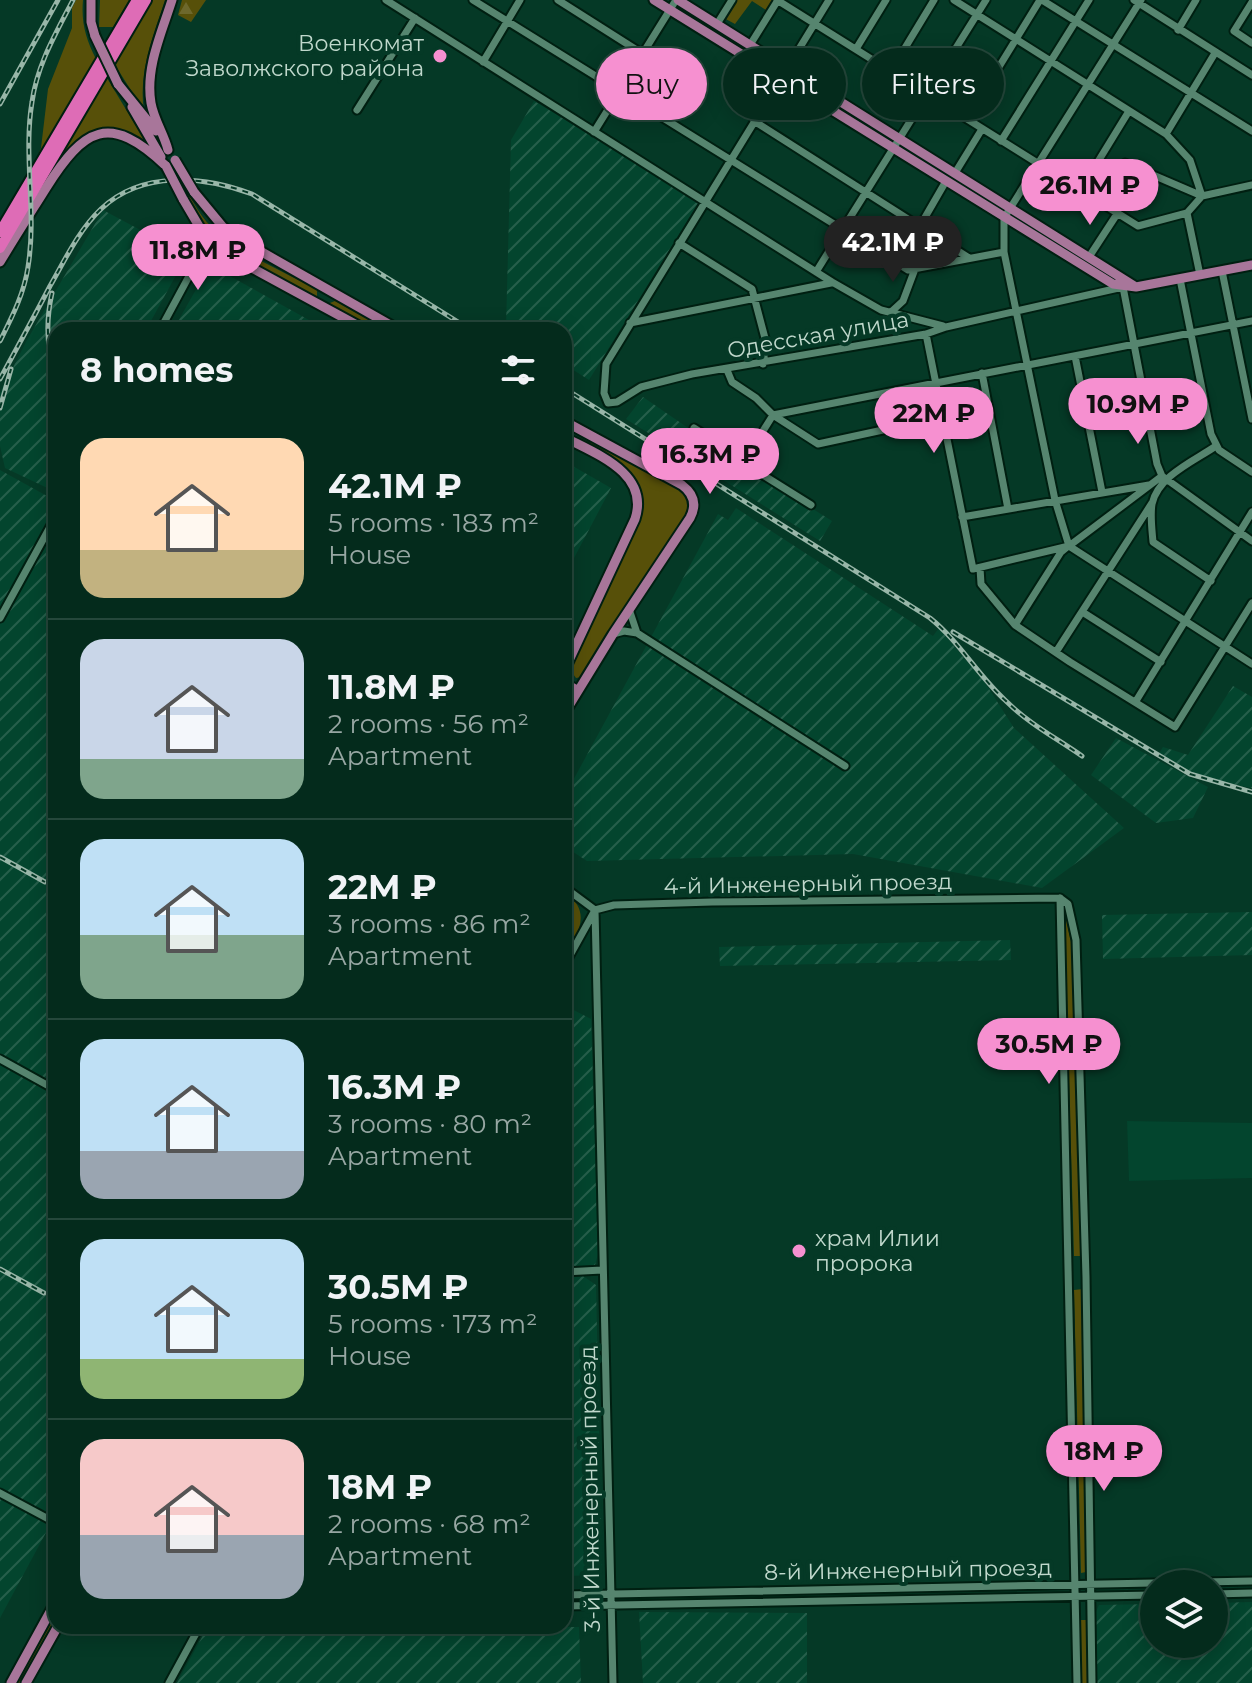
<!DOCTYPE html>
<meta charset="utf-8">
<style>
body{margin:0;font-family:Montserrat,sans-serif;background:#123729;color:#f1f3f6;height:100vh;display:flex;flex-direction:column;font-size:30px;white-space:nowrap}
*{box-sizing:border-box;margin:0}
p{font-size:26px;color:#97a7a3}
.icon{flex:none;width:44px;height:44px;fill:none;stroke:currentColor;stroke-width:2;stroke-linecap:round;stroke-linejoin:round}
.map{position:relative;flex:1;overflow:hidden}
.details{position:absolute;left:48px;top:322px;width:524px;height:1312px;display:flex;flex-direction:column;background:#042b1c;border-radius:24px;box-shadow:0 4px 20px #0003,0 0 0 2px #25473b}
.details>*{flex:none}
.guide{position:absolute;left:596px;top:48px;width:536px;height:72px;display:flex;gap:16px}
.tools{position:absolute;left:1140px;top:1570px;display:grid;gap:16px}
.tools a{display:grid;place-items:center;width:88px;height:88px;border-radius:50%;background:#042b1c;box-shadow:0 4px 20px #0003,0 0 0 2px #25473b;font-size:40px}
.price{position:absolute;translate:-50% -68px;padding:0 18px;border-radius:28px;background:#f690d0;color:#111;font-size:26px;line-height:52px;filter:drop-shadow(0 2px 4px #0008)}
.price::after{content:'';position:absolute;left:50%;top:48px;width:24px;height:18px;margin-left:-12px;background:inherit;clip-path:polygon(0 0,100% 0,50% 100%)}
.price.selected{background:#222;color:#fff}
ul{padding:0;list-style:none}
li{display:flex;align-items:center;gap:24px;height:200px;padding:0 32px}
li+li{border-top:2px solid #25473b}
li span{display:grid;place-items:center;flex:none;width:224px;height:160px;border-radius:24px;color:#555}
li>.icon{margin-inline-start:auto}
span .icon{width:96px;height:96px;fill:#fffc;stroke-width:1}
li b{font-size:34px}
h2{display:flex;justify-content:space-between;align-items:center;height:96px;padding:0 32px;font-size:34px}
.pill{padding:0 28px;border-radius:36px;background:#042b1c;box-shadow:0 4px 20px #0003,0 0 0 2px #25473b;font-size:28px;line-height:72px}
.pill.selected{background:#f690d0;color:#111}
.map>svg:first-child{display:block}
.built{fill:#03452e}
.industrial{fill:url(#industrial-furrows)}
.green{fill:#575009}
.forest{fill:url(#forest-firs)}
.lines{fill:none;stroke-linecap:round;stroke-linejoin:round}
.minor-casing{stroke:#001f11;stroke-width:11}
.major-casing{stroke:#001f11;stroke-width:13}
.highway-casing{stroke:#001f11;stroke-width:14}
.minor{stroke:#56856f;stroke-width:7}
.major{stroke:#a8769a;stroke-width:9}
.highway{stroke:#de6cb6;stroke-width:10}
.rail-casing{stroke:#98b6a8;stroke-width:5}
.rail{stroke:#053926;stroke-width:2;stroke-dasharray:6;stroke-linecap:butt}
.major-bridge-casing{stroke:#001f11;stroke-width:13;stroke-linecap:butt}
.major-bridge{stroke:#a8769a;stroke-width:9}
.poi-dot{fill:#f690d0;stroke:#053926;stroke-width:3}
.labels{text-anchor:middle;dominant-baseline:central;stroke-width:8;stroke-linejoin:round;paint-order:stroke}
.poi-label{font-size:22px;fill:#c0d8cc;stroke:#053926;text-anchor:end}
.street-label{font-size:22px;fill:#c0d8cc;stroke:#053926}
</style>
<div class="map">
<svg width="1252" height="1683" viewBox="0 0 1252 1683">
<defs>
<pattern id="industrial-furrows" width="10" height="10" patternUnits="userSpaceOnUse" patternTransform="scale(2)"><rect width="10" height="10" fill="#03452e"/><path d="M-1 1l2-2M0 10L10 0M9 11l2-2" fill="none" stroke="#265f4b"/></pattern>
<pattern id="forest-firs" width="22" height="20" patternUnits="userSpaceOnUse" patternTransform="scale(2)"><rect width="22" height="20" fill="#575009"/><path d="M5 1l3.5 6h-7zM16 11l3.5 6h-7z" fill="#6d682c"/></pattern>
</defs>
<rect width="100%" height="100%" fill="#053926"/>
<!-- built -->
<path class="built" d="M1127,1121L1252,1123V1178L1129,1181Z"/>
<!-- industrial -->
<path class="industrial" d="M534,101L700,200L589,380L564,364V330H510L506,327L511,140Z
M103,210L187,255L146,330H56V492L5,468L0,446V393L27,340Z
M210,265L327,330H173Z
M643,397L729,456L832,521L820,541L626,419Z
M564,461L611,488L564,577Z
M0,470L56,501V1514L0,1618Z
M736,508L933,636L939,628L986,684L1014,728L1124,828L1042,888L853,854L587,861L564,846V797L718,514L728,520Z
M1233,686L1252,697V788L1204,779L1158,755L1163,747L1188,755Z
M1116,738L1208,787L1193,818L1156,823L1091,775Z
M1252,912V955L1103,959L1102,915Z
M1010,940L1011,960L720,966L719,947Z
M564,1005L591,1019L598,1254L595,1265L591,1267L564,1268Z
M564,1276H583L596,1285L602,1575L564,1576Z
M1252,1602V1683H1097L1096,1612L1099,1605L1154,1604V1644H1214V1603Z
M639,1612L807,1613V1683H643Z
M208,1626L579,1627L581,1683H177Z"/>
<!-- green -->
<path class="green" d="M76,0H83C81,23 86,39 96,59L33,167L41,148L48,89L72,28V8Z
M100,0H129L113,27H99Z
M151,0H165C153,37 138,72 144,111L115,65Z
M733,0H772L766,10L752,1L735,24L722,17Z
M107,78L151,151C144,144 136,135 126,132C110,127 84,134 72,146C61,156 53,170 44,181Z
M170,161C181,179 190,199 202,216C226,249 282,270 317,290V296L315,297L228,250L210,234L202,224Z
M335,301L388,330H374L331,307L330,303Z
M591,442L679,489L688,498L690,512L582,677L576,678L570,670L637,520C649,475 622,466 588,446Z
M564,893C594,910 577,936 564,959Z
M1064,908L1073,952L1081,1256H1074Z
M1083,1289L1086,1572L1081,1573L1074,1290Z
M1080,1620H1087L1088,1683H1081Z
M51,1624L52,1627L22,1683H16L48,1625Z"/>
<!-- forest -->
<path class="forest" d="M182,0H206L191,22L178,15Z
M679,5L783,69L779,74L676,10Z
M787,71L896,139L892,144L784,76Z"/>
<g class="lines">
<defs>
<path id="minor" d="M386,0L832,282L881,310L943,326
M473,0L908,270L1004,252
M558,0L643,54
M777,0L1138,226L1187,213
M829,0L606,364L604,393L608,403L617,402L641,387L692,374L926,334L946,327L1123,287L1157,464L1162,476L1252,541
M954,0L1166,134L1190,160L1202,196
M1042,0L1252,131
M1134,0L1252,75
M1141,0L1004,218V252L1055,500L1069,546L1252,664
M1252,2L1234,31L1252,43
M717,24L732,0
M1178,30L1196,0
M750,45L778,0
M856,49L886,0
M483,62L520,0
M891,71L934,0
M357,110L415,18
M967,119L1040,0
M754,121L969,258
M594,132L676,0
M1166,134L1215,53
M1001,141L1089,0
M1125,163L1202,196L1252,185
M955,173L982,129
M1080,191L1129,111
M1187,213L1200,275
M1187,213L1202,196
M920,226L946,181
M679,243L752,289L766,342L763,364
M1089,257L1117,214
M1222,271L1252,419
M816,272L986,0
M1180,279L1211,434L1219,450L1252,472
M891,312L903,301L915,269
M630,323L831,283
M160,330L209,239
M926,334L973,569L1069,546L1162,476
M1075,356L1102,492
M727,370L732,382L756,398L773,415L818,444L943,417
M982,373L1008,509
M694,428L738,456L748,455L763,475L811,505
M748,455L773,415L1252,321
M962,517L1149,485
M980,568L981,584L1015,625L1070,662L1175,727L1252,603
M1211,581L1153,542C1152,530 1150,516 1152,504C1158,476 1194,461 1216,446
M629,609L637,633
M1084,613L1161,662
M0,618L56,516
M1015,625L1061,552L1067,547
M613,634L624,631L637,633L845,766
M1056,652L1152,503
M1136,701L1252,512
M564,887L595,910
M1060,898L1068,904L1076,940L1086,1277L1092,1683
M1060,898L1077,1683
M595,910L613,1683
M595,910L614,905L712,902L1060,898
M564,966L594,912
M0,1059L56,1090
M564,1272L602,1270
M0,1493L56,1523
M1214,1594L1252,1593
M564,1595L1252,1581
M564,1606L1154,1595
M169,1683L200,1626"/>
<path id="major" d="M91,0V22L95,36
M654,0L1113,284L1136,287L1252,265
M678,0L1136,287
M118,84L156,131
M132,107L161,157
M168,150C164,134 154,120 151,103C145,68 162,32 172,0
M194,192L223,227L246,243L399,330
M183,199L203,233L228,255L366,330
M0,262C15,237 31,212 46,188C84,128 109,112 166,166
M564,421L682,485C694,494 697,505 690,518L613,634L564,714
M564,437C596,454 650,473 635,519L564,671
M564,683L577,690
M11,1683L56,1601
M26,1683L58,1626"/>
<path id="highway" d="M0,232L137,0
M0,248L146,0"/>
</defs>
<!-- minor casing -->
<use href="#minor" class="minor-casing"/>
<!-- major casing -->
<use href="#major" class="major-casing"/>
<!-- highway casing -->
<use href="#highway" class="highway-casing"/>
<!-- minor -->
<use href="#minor" class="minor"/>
<!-- major -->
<use href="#major" class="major"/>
<!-- highway -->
<use href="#highway" class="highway"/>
<defs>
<path id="rail" d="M0,104L58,0
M52,293C46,320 46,348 56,374
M0,341C12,317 24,294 28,267C37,212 23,156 32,102C37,65 56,33 73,0
M0,379C17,348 34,317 50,286C65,260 78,231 101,209C142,170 204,176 252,194L471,330
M564,388L930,618C960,642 978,676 1006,701C1028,723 1056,738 1082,756
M0,408L11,369
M953,632L1190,774L1252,792
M0,857L45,882
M0,1269L44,1293"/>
</defs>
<!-- rail casing -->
<use href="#rail" class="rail-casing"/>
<!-- rail -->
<use href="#rail" class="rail"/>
<defs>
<path id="major-bridge" d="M95,36L118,84
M175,160L194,192
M166,166L183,199"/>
</defs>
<!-- major-bridge casing -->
<use href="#major-bridge" class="major-bridge-casing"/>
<!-- major-bridge -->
<use href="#major-bridge" class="major-bridge"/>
</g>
<!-- markers -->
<g class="poi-dot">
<circle cx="440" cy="56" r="8"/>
<circle cx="799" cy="1251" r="8"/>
</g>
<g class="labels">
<!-- poi labels -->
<g class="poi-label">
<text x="424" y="43">Военкомат<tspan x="424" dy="25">Заволжского района</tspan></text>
<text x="815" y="1238" text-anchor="start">храм Илии<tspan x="815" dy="25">пророка</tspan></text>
</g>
<!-- street labels -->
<g class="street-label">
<text transform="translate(818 335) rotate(-10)">Одесская улица</text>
<text transform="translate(808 884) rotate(-1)">4-й Инженерный проезд</text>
<text transform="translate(590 1489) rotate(-91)">3-й Инженерный проезд</text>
<text transform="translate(908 1570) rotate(-1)">8-й Инженерный проезд</text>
</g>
</g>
</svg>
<div class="tools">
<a><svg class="icon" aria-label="layers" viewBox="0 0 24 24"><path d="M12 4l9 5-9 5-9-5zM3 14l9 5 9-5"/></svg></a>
</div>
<b class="price" style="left:1090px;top:227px">26.1M ₽</b>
<b class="price selected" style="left:893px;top:284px">42.1M ₽</b>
<b class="price" style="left:198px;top:292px">11.8M ₽</b>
<b class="price" style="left:1138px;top:446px">10.9M ₽</b>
<b class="price" style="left:934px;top:455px">22M ₽</b>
<b class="price" style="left:710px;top:496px">16.3M ₽</b>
<b class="price" style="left:1049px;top:1086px">30.5M ₽</b>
<b class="price" style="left:1104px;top:1493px">18M ₽</b>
<div class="guide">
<a class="pill selected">Buy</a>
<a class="pill">Rent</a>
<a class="pill">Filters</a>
</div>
<section class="details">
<h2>8 homes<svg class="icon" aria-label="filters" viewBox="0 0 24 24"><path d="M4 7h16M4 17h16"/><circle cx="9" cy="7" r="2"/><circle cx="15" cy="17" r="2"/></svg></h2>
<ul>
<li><span style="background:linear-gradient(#ffd9b3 70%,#c2b280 0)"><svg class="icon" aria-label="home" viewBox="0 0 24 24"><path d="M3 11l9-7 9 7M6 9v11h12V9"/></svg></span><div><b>42.1M ₽</b><p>5 rooms · 183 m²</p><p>House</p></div></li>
<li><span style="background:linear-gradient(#c9d6e8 75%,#7fa58c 0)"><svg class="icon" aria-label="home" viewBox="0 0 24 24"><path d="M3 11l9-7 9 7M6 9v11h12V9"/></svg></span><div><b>11.8M ₽</b><p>2 rooms · 56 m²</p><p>Apartment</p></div></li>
<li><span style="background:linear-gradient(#bfe0f5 60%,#7fa58c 0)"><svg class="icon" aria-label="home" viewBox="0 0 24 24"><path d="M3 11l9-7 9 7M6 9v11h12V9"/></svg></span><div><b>22M ₽</b><p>3 rooms · 86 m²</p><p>Apartment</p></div></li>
<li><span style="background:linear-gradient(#bfe0f5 70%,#9aa5b1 0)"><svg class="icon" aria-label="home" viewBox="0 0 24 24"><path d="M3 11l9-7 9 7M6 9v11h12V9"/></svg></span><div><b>16.3M ₽</b><p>3 rooms · 80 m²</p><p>Apartment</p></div></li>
<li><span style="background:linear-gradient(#bfe0f5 75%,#8fb573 0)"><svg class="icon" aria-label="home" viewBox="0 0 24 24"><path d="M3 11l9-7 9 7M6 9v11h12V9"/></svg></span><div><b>30.5M ₽</b><p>5 rooms · 173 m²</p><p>House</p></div></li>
<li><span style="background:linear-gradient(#f6c9c9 60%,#9aa5b1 0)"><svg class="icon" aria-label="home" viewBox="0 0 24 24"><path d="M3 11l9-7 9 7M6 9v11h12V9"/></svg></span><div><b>18M ₽</b><p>2 rooms · 68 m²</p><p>Apartment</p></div></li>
</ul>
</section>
</div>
